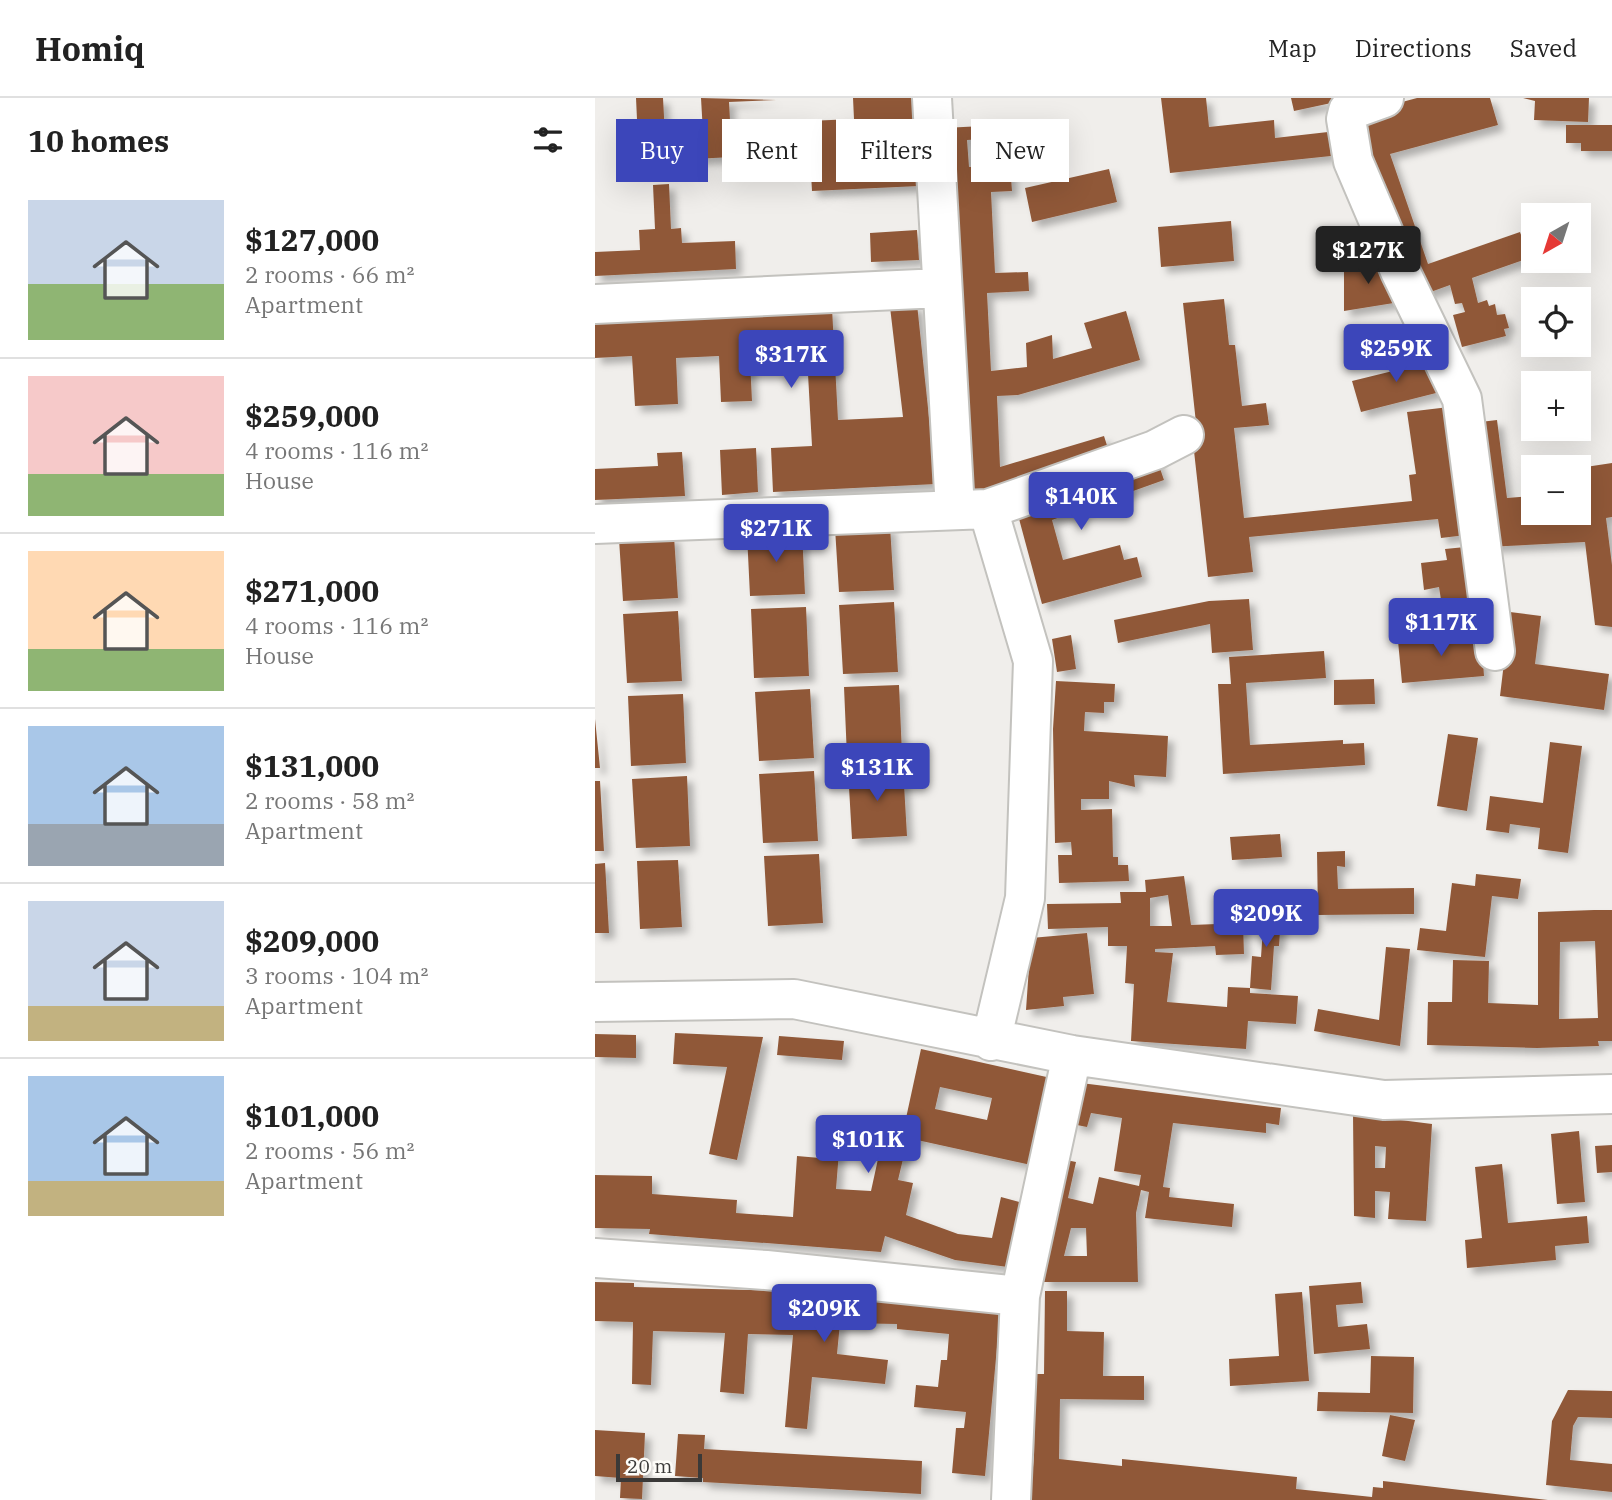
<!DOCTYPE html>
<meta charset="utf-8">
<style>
body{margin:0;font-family:"IBM Plex Serif",serif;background:#f2f2f2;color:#222;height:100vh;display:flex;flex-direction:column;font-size:26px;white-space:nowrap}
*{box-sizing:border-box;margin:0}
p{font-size:23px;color:#767676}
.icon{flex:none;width:38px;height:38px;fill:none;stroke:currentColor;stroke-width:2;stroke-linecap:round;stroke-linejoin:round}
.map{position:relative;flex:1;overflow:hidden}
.sheet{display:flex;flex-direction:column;background:#fff;width:595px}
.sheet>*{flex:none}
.guide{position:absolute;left:21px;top:21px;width:665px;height:63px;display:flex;gap:14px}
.needle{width:46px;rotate:219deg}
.buttons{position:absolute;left:926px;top:105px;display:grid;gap:14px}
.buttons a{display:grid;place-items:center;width:70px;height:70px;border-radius:0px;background:#fff;box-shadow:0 7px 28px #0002;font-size:35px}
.scale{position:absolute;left:21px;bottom:18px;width:86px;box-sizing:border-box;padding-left:7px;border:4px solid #3a3938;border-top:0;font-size:19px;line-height:24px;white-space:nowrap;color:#3a3938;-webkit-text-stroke:5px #fdfcf8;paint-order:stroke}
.price{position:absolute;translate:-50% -60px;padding:0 16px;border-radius:7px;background:#3c46ba;color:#fff;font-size:23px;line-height:46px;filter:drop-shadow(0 2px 4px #0008)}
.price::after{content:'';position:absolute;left:50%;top:42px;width:21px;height:16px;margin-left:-10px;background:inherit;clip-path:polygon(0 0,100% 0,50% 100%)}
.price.active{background:#222;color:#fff}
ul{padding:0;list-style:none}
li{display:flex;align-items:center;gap:21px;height:175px;padding:0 28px}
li+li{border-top:2px solid #e0e0e0}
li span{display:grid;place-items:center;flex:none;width:196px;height:140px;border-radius:0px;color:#555}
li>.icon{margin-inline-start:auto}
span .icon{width:84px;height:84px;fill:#fffc;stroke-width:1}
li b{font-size:30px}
h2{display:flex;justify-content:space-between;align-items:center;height:84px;padding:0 28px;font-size:30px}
.pill{padding:0 24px;border-radius:0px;background:#fff;box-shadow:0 7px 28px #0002;font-size:24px;line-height:63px}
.pill.active{background:#3c46ba;color:#fff}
header{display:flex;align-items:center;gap:42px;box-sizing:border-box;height:98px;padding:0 35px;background:#fff;border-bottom:2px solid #e0e0e0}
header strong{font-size:33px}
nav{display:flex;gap:38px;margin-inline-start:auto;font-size:24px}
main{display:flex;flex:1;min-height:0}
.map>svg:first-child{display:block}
.building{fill:#905939;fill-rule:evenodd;filter:url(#shadow)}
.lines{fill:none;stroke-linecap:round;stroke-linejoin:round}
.minor-casing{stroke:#c3c2be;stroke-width:42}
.minor{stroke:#fff;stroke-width:38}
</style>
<header>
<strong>Homiq</strong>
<nav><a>Map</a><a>Directions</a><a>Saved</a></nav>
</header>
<main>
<section class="sheet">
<h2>10 homes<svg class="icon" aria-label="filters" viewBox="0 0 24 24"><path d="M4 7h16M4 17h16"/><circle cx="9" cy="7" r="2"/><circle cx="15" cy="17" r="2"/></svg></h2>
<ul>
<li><span style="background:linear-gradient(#c9d6e8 60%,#8fb573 0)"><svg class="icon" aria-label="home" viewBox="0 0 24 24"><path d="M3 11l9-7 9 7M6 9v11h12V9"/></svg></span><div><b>$127,000</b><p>2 rooms · 66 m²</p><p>Apartment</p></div></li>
<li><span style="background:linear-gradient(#f6c9c9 70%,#8fb573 0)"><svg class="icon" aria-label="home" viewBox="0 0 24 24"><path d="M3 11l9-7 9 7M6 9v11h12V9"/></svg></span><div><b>$259,000</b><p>4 rooms · 116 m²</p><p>House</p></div></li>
<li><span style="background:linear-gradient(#ffd9b3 70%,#8fb573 0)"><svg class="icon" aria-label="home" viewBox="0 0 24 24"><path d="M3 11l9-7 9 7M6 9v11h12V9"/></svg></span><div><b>$271,000</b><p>4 rooms · 116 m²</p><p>House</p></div></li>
<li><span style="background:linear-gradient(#a9c7e8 70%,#9aa5b1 0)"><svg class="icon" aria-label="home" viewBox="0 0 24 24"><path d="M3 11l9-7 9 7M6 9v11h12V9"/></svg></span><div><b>$131,000</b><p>2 rooms · 58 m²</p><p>Apartment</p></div></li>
<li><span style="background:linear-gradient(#c9d6e8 75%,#c2b280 0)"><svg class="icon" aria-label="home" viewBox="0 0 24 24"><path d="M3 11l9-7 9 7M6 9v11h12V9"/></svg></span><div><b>$209,000</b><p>3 rooms · 104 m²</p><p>Apartment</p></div></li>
<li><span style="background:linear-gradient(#a9c7e8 75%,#c2b280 0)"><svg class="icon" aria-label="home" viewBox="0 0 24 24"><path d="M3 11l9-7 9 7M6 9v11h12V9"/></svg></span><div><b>$101,000</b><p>2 rooms · 56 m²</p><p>Apartment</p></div></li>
</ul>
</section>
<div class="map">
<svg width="1017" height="1402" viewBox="0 0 1017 1402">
<defs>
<filter id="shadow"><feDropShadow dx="6" dy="6" stdDeviation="3.5" flood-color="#0004"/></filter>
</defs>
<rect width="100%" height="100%" fill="#f0eeeb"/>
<!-- building -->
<path class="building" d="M41,0H68L70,37L108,35L106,0L181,2L134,4L137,59L44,64Z
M258,0H319L324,88L217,93L213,23L259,21Z
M566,0H611L614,29L679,22L680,40L733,34L736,58L575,75Z
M696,0H755V1L699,13Z
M822,0H895L903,27L795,56L833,166L925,134L934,160L877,180L883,205L892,202L894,208L900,206L902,217L910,216L914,230L909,231L911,238L867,249L858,217L870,214L867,205L860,206L855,187L819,200L755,18Z
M928,0H994L993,24L939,22L940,3Z
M407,27L408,40L372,42L374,69L415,67L417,93L396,94L400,175L433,174L434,193L392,195L396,273L432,269L431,245L457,237L458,261L497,250L489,225L531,213L545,262L423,297L402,298L405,369L509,338L516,360L406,394L368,396L349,30Z
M971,27H1017V53H986V45H971Z
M514,71L522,104L437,124L430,90Z
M74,86L76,131L86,130L87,145L140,143L141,171L0,178V154L45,152L44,132L60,131L58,87Z
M636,123L639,163L566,169L563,129Z
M322,132L324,162L276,164L275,135Z
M787,162L805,204L749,213V168Z
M629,201L634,247H640L647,308L671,305L674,327L639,330L649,420L817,403L814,377L821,376L812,314L854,309L871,437L846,440L843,421L654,439L658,474L613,479L597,335L602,334L588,205Z
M322,206L341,386L178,394L176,350L217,348L211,240L154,242L157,303L126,304L124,258L81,260L83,306L40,308L37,258L0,260V221L237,210L243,322L308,319L295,209Z
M821,247L845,294L766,314L757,283L814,269L807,254Z
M902,322L912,400L938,398V415H984V396H987L984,370L1017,365V419L1011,420L1017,467V529L1000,527L990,444L892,449L877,325Z
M161,350L163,394L127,397L125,352Z
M87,354L90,398L0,402V371L63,368L62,355Z
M560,356L569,382L457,422L468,462L525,447L529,462L542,459L547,479L447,506L420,406Z
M295,428L299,492L244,494L240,430Z
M207,433L210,496L155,498L152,436Z
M79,438L83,500L28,503L24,441Z
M870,449L879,517L849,521L844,489L829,492L826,465L852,462L850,451Z
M654,501L658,552L617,555L615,526L523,545L519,522L614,503Z
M299,504L303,574L248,576L244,507Z
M211,509L214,578L159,580L156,511Z
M83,513L87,583L32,585L28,516Z
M915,514L946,518L940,566L1014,576L1009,612L905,598Z
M886,536L889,578L807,585L803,543Z
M476,537L481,571L462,574L457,541Z
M729,553L731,580L651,585L655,647L748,642V646L769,645L770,667L628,676L623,586H636L634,559Z
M779,581L780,606L739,607V582Z
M461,583L520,586L519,604H509V615L490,614L489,633L573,638L571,679L539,677L540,689L514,683V701H486V712L517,711L518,759H523V767H533L534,783L464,785L463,757H477L476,744L460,745L458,631Z
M304,587L307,656L252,659L249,589Z
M215,591L219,660L164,663L160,594Z
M88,596L91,665L36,668L33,598Z
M0,621L5,670H0Z
M853,636L883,640L872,713L842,708Z
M955,644L987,648L973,755L943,751L945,730L915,726L914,735L891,732L895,698L948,705Z
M308,669L312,738L257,741L253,672Z
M219,673L223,743L168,745L164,676Z
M92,678L95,748L41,750L37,681Z
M0,683H5L9,753H0Z
M685,736L687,759L637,762L635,739Z
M750,753V769L742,768L743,791L819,790V816L723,817L722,754Z
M224,756L228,825L173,828L169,758Z
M83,762L87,829L45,831L42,763Z
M10,765L14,835H0V766Z
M881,776L926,781L923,801L897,798L890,859L822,852L825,830L851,833L857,785L880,788Z
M589,778L596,827L648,825L649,856L621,857L620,848L560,851V854L578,855L572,904L632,909L633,889L655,890V895L703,898L701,926L653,923L651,951L536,943L539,886L530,885L532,848H513V829L453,831L452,806L526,805L525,794H551L550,782ZM573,797L577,828H555V800Z
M670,801L681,802V819H686L684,848H679L676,892L655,890L657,858L666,859Z
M999,812H1017V943H1003L1004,948L942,950L832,947L833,904H857L858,862L894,863L893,905L943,907V814ZM1000,843L1003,920L964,921L965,844Z
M492,835L499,896L468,899L469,908L431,912L436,840Z
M791,849L815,851L805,948L719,933L723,911L784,922Z
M80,935L168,939L142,1062L114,1056L132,969L78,966Z
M0,936L41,937V960L0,959Z
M184,938L249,943L247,962L182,957Z
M326,951L456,980L436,1067L313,1040L303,1082L318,1085L311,1117L363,1136L397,1140L406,1099L428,1105L413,1169L360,1162L290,1138L286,1154L54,1136L55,1131L0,1130V1077L57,1078V1096L142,1102L141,1115L198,1119L202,1058L225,1060L227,1039L245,1041L241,1091L276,1093L290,1029L308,1034ZM345,989L397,1000L392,1022L340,1011Z
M486,985L686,1010L684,1027L671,1025V1035L578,1025L568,1089L575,1090L574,1099L639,1106L637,1129L550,1120L554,1094L546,1092L541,1115L543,1184H449V1168L466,1061L481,1064L473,1100L498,1106L504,1079L544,1088L546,1077L519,1073L527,1020L496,1015L492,1029L477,1026ZM476,1130H491L492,1158H469Z
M758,1016L837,1026L831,1123L793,1121L795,1094L780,1093V1120L759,1118ZM780,1048L791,1049L790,1070H780Z
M984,1033L990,1104L962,1106L956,1036Z
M1017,1047V1074L1002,1075L1000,1048Z
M907,1066L913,1125L992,1118L994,1145L960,1148L961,1162L872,1170L870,1142L887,1140L880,1069Z
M0,1184L39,1185V1189L305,1196L406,1206L390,1378L357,1375L361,1330H369L371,1314L319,1309L321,1287L343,1289L346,1262H352L354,1236L302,1231V1226L245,1225L242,1256L293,1262L290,1286L217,1279L212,1331L190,1329L198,1237L153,1236L149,1296L125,1294L130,1235L58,1233L56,1287L37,1286L38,1224L0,1223Z
M766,1184L768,1205L741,1207L743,1229L772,1226L775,1251L719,1256L714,1188Z
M450,1193H472V1233L509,1234L508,1278H549V1302L465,1301L464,1361L527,1368V1361L702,1379L701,1391L777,1399L778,1389L788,1390V1383L953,1402H435L439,1358L440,1276H449Z
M707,1194L714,1283L635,1288L634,1261L684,1258L680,1196Z
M776,1258L819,1259L818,1315L722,1313L723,1294L775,1295Z
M973,1292L1017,1293V1320L983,1319L978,1328L975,1362L1017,1366V1394L951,1387L957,1323Z
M795,1317L820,1322L810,1363L787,1358Z
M0,1332L50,1335L47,1401L25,1400L26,1380L0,1378Z
M83,1336L110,1337L109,1351L327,1363L326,1396L108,1384V1380L80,1378Z"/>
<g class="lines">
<defs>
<path id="minor" d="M337,0L360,412
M789,0L753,13L751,21L758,63L805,173L867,301L900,553
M0,206L346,190
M393,411L560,352L589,337
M0,426L393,411L438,563L430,800L396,943
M0,904L199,901L477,957L789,1002L1017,996
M0,1160L171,1172L425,1198
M416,1402L425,1198L477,957"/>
</defs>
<!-- minor casing -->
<use href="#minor" class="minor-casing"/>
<!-- minor -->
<use href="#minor" class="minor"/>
</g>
</svg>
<div class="buttons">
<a><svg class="needle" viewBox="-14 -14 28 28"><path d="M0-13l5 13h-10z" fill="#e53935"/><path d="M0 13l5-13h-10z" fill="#767676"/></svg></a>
<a><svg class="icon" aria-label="locate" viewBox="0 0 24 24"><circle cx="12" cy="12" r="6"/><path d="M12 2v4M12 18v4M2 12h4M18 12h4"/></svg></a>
<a>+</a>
<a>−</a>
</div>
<div class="scale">20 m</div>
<b class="price active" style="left:773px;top:188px">$127K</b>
<b class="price" style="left:801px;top:286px">$259K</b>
<b class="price" style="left:196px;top:292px">$317K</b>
<b class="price" style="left:486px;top:434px">$140K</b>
<b class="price" style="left:181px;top:466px">$271K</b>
<b class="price" style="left:846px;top:560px">$117K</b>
<b class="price" style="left:282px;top:705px">$131K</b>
<b class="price" style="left:671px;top:851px">$209K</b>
<b class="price" style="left:273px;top:1077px">$101K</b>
<b class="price" style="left:229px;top:1246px">$209K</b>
<div class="guide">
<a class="pill active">Buy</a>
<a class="pill">Rent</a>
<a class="pill">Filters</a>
<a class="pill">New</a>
</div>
</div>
</main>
